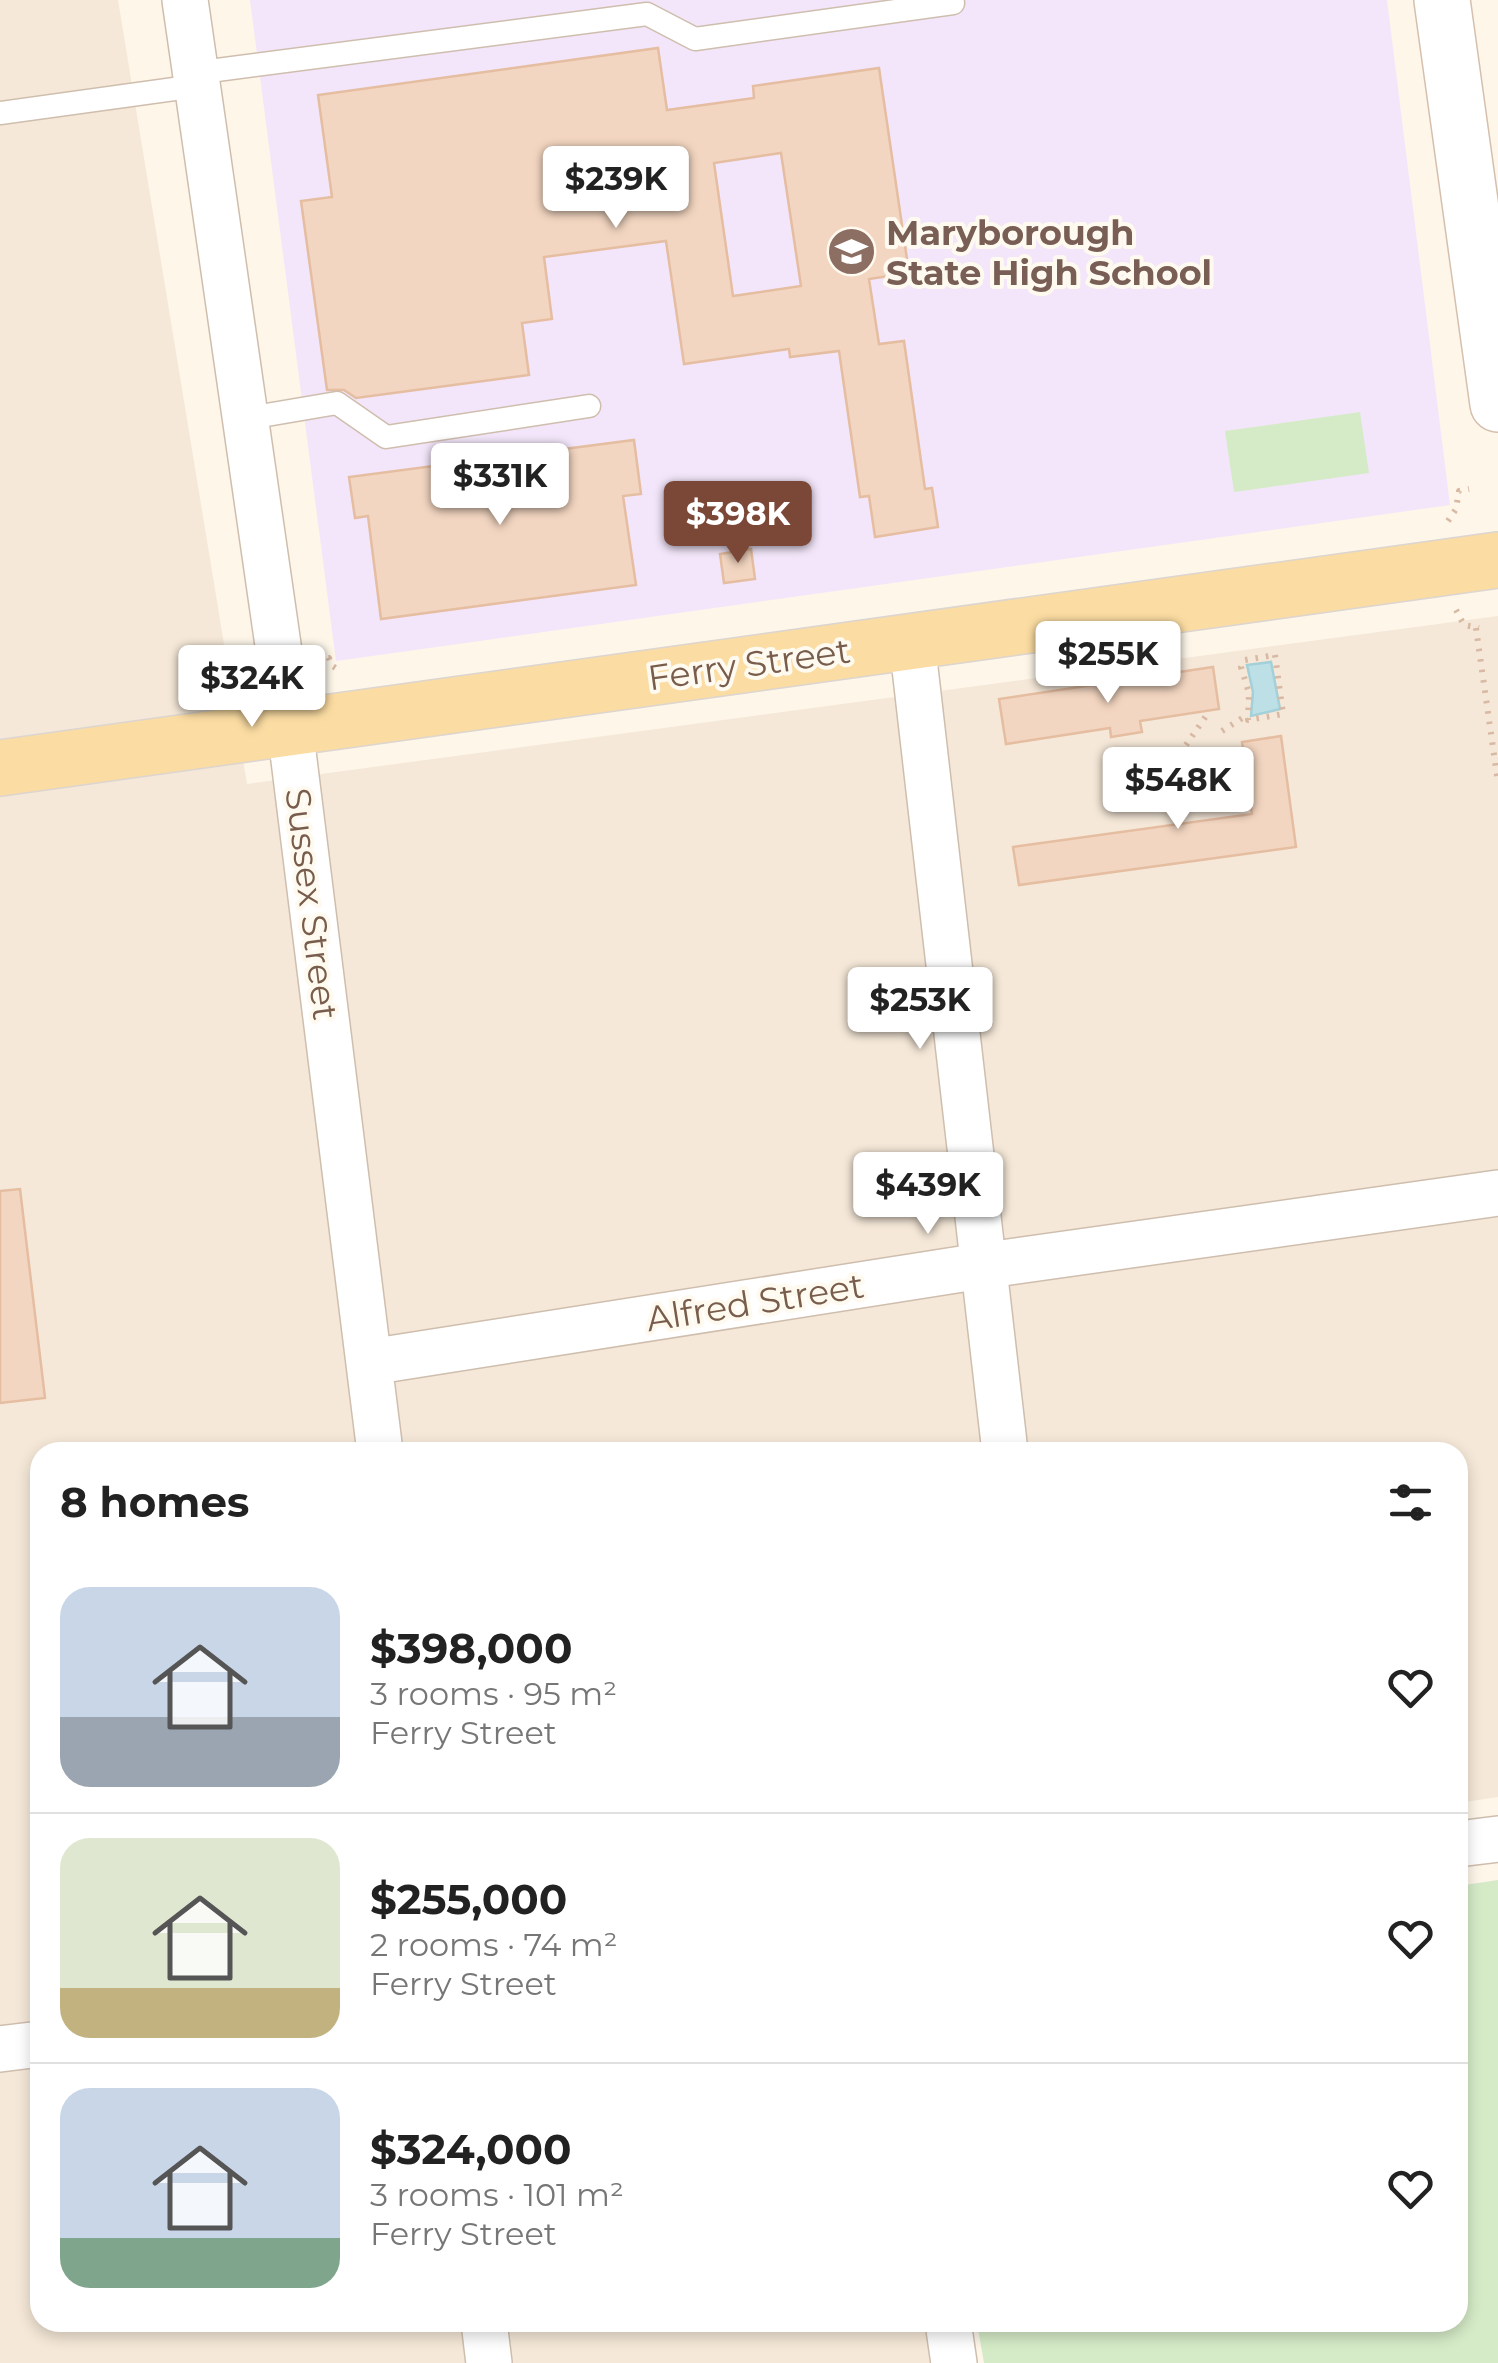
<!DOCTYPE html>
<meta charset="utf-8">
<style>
body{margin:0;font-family:Montserrat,sans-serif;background:#f6f6f6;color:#222;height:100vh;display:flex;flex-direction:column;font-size:38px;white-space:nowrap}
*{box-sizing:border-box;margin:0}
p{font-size:32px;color:#767676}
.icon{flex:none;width:55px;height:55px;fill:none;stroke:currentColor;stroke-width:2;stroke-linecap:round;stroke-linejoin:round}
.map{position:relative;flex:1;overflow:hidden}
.drawer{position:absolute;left:30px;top:1442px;width:1438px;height:890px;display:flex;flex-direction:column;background:#fff;border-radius:30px;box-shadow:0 5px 15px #0003}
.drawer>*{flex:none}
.price{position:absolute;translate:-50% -85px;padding:0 22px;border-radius:10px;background:#fff;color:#222;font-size:32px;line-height:65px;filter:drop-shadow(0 2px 5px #0008)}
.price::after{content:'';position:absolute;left:50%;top:60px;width:30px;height:22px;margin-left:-15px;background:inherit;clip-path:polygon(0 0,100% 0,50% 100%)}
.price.on{background:#7b4736;color:#fff}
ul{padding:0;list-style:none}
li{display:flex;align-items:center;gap:30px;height:250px;padding:0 30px}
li+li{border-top:2px solid #e0e0e0}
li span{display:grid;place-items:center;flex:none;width:280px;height:200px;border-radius:30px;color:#555}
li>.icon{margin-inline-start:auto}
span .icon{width:120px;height:120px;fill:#fffc;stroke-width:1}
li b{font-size:42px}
h2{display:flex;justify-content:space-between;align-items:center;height:120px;padding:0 30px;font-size:42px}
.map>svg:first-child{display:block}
.residential{fill:#f5e8d8}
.education{fill:#f3e6fa}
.green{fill:#d5ebc7}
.water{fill:#bde0e7;stroke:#a3d0d9;stroke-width:2.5}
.building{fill:#f3d6c1;stroke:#e5bda1;stroke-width:2.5;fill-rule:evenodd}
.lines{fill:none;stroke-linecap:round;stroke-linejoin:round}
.lane-casing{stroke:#cfbeae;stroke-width:25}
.street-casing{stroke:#cfbeae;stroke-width:48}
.secondary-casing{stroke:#d5c0ae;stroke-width:58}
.primary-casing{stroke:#dcd5d0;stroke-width:58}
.path{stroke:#d8b9a3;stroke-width:6;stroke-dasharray:2.5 8;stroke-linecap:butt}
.lane{stroke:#fff;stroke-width:22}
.street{stroke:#fff;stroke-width:45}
.secondary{stroke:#fff;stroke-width:55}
.primary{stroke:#fbdca2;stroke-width:55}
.labels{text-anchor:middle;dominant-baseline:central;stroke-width:8;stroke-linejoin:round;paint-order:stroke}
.education-label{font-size:35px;font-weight:bold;fill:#785e54;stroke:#fffaf0;text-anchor:start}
.street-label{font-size:35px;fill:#785d4c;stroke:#fffaf0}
</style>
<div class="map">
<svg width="1498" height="2363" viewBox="0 0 1498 2363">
<rect width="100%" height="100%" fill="#fdf6e9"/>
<!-- residential -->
<path class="residential" d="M0,0H118L247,784L1498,616V1797L1458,1803V1452H40V2322H929L936,2363H0Z"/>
<!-- education -->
<path class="education" d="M250,0H1387L1450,505L336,661Z"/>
<!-- green -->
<path class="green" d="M1360,412L1369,473L1234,492L1225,431Z
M1498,1880V2363H984L977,2323L1458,2322V1886Z"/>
<!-- water -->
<path class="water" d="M1271,662L1280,709L1251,716L1253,692L1247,665Z"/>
<!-- building -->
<path class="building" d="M658,48L667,110L754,98L753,86L879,68L909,273L869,279L879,344L904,341L925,489L932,488L938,527L875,537L869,496L860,497L839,351L790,357L789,349L684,364L666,241L544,257L552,319L522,323L529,375L356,398L344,390H327L301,201L332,197L318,95ZM781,153L801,286L733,296L714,163Z
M634,440L641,494L623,496L636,585L381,619L368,516L355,518L349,477Z
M751,549L755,579L724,583L720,554Z
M1213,667L1219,709L1140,721L1142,732L1111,737L1110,728L1006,744L999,699Z
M1281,736L1296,847L1019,885L1013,847L1252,814L1242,742Z
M20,1189L45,1398L0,1403V1191Z"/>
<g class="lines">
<defs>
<path id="lane" d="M194,73L647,14L695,39L953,3
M0,113L196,86
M243,419L337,403L386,437L589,406"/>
<path id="street" d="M185,0L290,728L380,1452
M912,642L1005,1452
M370,1362L981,1266L1498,1193
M1458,1844L1498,1839
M0,2049L40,2044
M484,2322L489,2363
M948,2322L954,2363"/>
<path id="secondary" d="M1442,0L1498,404"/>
<path id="primary" d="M0,768L1498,560"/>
</defs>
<!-- lane casing -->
<use href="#lane" class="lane-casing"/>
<!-- street casing -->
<use href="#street" class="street-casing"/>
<!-- secondary casing -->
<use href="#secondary" class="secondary-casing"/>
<!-- primary casing -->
<use href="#primary" class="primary-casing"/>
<!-- path -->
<path class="path" d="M1448,521L1456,509L1459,491L1469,489
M1456,610L1464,625L1479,628
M1476,628L1498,783
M1275,655L1283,714L1248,720L1249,693L1241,667L1245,660Z
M318,659L329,658L331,665L342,672
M197,691L226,674L241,671
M1222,731L1247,715
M1186,745L1206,716"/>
<!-- lane -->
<use href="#lane" class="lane"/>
<!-- street -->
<use href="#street" class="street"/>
<!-- secondary -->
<use href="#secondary" class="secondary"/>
<!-- primary -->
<use href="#primary" class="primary"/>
</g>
<!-- icons -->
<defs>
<symbol id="school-disc" viewBox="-11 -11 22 22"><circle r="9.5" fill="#8d6e63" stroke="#fffaf0"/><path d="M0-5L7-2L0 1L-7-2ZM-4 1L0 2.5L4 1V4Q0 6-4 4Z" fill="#fff"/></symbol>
</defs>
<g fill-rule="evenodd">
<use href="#school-disc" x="824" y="224" width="55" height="55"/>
</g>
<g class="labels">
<!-- education labels -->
<g class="education-label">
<text x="886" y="232">Maryborough<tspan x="886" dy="40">State High School</tspan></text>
</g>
<!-- street labels -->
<g class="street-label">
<text transform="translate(749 664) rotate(-8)">Ferry Street</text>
<text transform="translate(312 904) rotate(83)">Sussex Street</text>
<text transform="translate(755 1302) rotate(-9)">Alfred Street</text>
</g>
</g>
</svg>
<b class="price" style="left:616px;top:231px">$239K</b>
<b class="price" style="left:500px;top:528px">$331K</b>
<b class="price on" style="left:738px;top:566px">$398K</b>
<b class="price" style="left:1108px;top:706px">$255K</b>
<b class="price" style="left:252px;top:730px">$324K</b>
<b class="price" style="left:1178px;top:832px">$548K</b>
<b class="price" style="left:920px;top:1052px">$253K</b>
<b class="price" style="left:928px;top:1237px">$439K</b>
<section class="drawer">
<h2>8 homes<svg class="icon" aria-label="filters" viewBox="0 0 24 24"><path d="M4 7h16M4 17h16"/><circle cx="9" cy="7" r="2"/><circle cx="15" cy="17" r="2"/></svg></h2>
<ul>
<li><span style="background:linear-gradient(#c9d6e8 65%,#9aa5b1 0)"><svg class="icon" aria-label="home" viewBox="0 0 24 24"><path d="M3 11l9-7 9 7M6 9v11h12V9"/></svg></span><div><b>$398,000</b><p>3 rooms · 95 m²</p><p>Ferry Street</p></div><svg class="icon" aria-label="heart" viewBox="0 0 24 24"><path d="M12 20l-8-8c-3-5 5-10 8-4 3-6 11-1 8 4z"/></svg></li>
<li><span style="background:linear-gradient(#dfe7d0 75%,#c2b280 0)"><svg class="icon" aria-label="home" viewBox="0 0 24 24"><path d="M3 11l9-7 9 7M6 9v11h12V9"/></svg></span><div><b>$255,000</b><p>2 rooms · 74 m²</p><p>Ferry Street</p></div><svg class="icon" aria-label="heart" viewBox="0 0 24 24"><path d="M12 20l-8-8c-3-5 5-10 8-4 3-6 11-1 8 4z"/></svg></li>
<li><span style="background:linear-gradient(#c9d6e8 75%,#7fa58c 0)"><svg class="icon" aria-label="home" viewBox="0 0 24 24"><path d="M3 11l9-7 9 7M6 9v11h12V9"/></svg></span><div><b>$324,000</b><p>3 rooms · 101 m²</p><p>Ferry Street</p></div><svg class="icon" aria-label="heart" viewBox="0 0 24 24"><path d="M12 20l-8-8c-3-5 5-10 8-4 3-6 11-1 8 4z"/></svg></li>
</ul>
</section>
</div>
